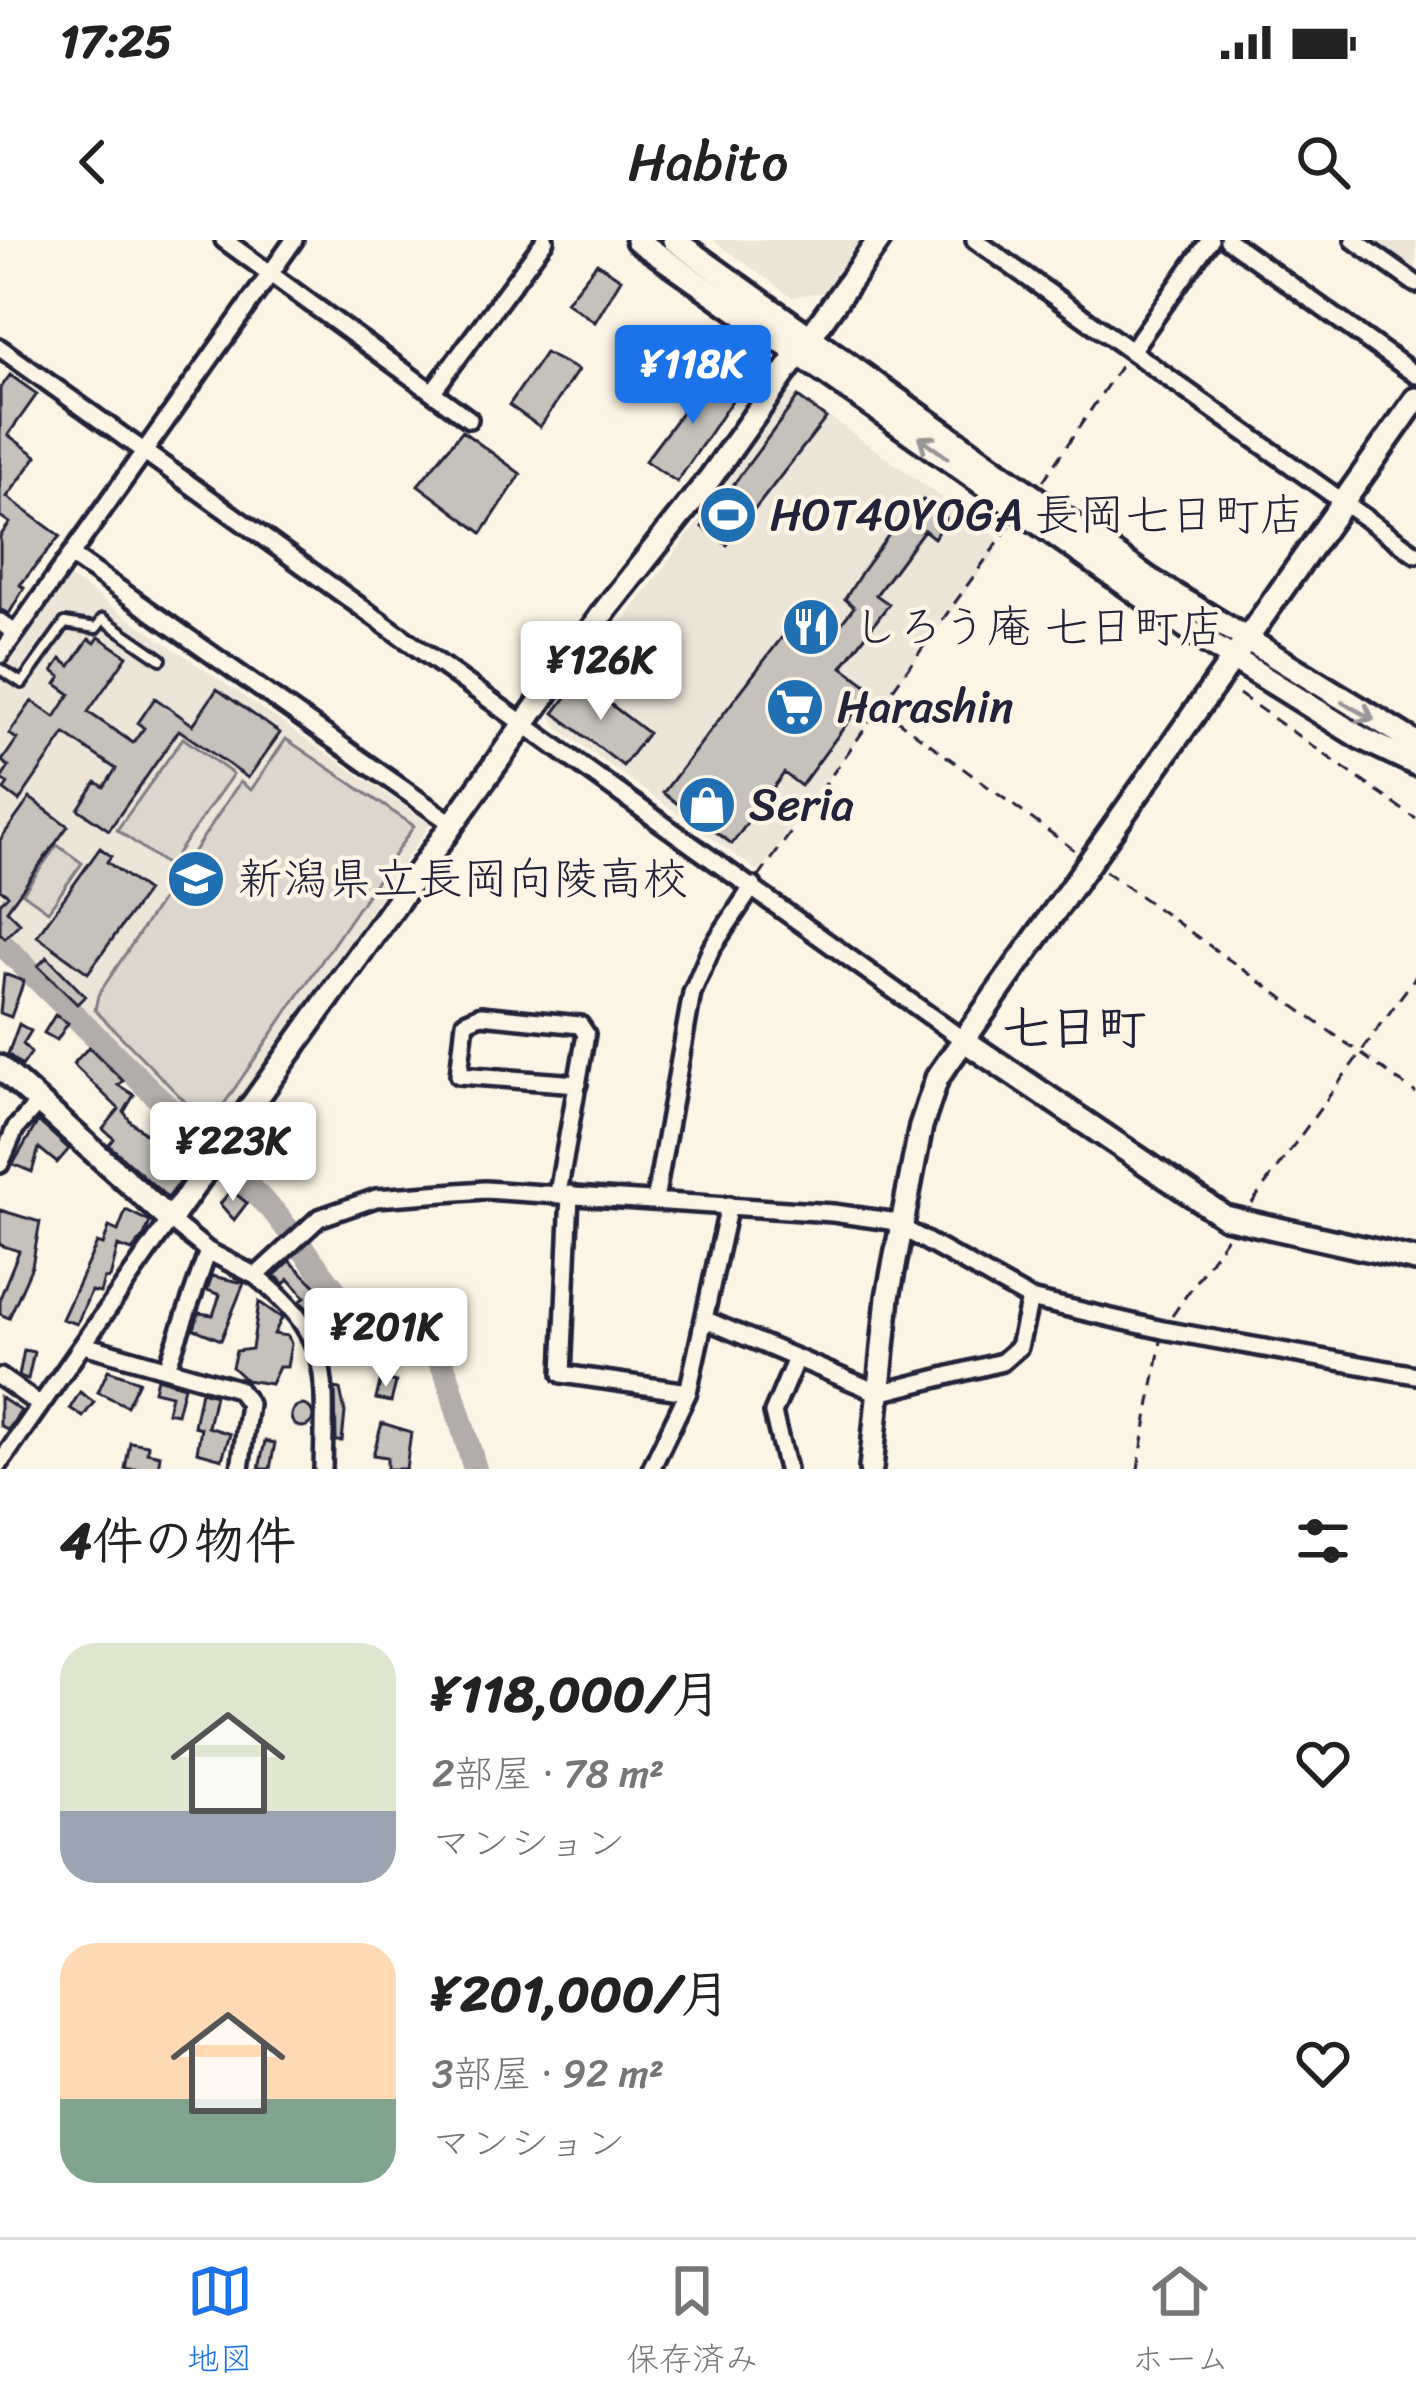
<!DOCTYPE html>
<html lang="ja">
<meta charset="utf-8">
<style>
body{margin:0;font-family:Sriracha,"Klee One",sans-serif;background:#f2f2f2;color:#222;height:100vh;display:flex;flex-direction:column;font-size:45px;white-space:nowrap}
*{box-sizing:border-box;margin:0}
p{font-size:39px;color:#767676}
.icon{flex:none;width:66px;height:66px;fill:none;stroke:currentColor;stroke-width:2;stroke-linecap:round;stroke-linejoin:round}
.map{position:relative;height:1229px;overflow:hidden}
.sheet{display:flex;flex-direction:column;background:#fff;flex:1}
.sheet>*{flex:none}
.price{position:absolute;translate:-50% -102px;padding:0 27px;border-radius:12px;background:#fff;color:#222;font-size:39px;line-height:78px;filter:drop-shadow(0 3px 6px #0008)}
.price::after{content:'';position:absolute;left:50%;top:72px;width:36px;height:27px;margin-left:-18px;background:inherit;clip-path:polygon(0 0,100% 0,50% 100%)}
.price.on{background:#1a73e8;color:#fff}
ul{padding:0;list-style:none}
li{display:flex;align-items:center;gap:36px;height:300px;padding:0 60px}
li span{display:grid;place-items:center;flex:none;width:336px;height:240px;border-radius:36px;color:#555}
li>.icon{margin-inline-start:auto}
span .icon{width:144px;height:144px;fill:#fffc;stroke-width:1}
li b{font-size:51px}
h2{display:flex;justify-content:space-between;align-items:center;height:144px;padding:0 60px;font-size:51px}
.status{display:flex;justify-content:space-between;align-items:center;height:84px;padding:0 60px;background:#fff;direction:ltr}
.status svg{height:33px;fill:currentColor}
header{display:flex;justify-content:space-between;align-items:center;height:156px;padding:0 60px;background:#fff;font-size:54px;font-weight:600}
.dock{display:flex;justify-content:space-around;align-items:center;height:168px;border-top:3px solid #e0e0e0;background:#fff;font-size:33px;color:#767676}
.dock a{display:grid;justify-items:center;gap:6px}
.dock .on{color:#1a73e8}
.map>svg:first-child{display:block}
.built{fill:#ece5d8}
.green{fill:#dcd6cc;stroke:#7f7c84;stroke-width:3}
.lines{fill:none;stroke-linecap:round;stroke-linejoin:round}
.river{stroke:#b2adab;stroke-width:24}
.building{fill:#c6c1bb;stroke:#22223b;stroke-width:3}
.lane-casing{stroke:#22223b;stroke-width:16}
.street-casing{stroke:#22223b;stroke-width:24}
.secondary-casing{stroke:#22223b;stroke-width:30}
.path{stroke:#22223b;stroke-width:3;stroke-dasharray:12 9;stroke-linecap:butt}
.lane{stroke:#fcf5e5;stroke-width:8}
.street{stroke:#fcf5e5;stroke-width:15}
.secondary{stroke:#fcf5e5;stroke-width:21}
.oneway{stroke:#9a9698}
.labels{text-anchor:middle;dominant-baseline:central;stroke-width:9;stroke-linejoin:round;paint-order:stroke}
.poi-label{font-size:45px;fill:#22223b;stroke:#fcf5e5;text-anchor:start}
.neighbourhood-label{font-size:48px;font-weight:bold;fill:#22223b;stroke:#fcf5e5}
</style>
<div class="status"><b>17:25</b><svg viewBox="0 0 49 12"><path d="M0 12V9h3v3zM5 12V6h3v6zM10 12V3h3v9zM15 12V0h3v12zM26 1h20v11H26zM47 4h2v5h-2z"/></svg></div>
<header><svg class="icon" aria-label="back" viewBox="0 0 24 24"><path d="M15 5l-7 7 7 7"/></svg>Habito<svg class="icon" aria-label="search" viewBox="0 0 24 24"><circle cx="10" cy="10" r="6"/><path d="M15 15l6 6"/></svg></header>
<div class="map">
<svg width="1416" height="1229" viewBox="0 0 1416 1229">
<rect width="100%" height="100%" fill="#fcf5e5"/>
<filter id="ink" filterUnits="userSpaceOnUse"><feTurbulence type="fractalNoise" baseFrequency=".00833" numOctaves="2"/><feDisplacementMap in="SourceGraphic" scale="24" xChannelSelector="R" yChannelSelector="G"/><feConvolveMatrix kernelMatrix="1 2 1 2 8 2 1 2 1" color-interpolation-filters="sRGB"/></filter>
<g filter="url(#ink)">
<!-- built -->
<path class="built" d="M713,0H863L826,51L792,57Z
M1368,0H1416V36V35Z
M788,153L799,155L997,297L999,307L759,632L558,488L551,477L720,253Z
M66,335L430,584L212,903L0,694V429Z"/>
<!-- green -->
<path class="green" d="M183,498L233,534L168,626L117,590Z
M286,499L414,586L209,886L95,770L98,755L240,542L251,550Z
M57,605L82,623L48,671L23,653Z"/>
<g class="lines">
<!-- river -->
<path class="river" d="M0,702L275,973L347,1066L434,1108L447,1135L475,1229"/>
</g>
<!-- building -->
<path class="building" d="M597,23L621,39L595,82L566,62Z
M545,113L578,130L540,187L509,165Z
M713,131L741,147L677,242L645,221Z
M10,135L37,154L8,195L37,216L7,257L60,296L20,345L24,348L9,374L0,369V296L10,283L0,276V149Z
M798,157L826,178L727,305L702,287Z
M462,191L521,234L482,293L418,245Z
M923,260L946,278L934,298L924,290L876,355L889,364L842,427L872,449L801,546L784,533L732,604L663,553L789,388L798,394L810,379L832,396L854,367L845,359L863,330L901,278Z
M99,397L127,416L88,472L133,503L144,488L138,483L155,458L193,485L217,449L280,493L248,538L179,490L109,590L78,569L96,542L104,547L116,529L65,494L19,561L4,550L8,544L1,539L9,527L2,521L17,499L9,494L32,461L55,477L70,454L56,444L61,437L53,431L61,419L70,426L89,399L95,403Z
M579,440L648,493L623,526L554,473Z
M30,558L68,586L7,670L20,683L5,698L0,693V663L8,655L0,649V600Z
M100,608L111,616L107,622L147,651L88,733L37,696Z
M47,717L85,756L77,764L38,726Z
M4,734L24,741L11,777L0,773Z
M55,775L68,783L57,800L44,793Z
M19,784L31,791L23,804L31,813L22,826L8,814Z
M89,807L123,841L118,845L134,855L124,872L131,882L148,895L159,884L173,896L158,913L175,928L180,921L189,928L168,958L109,905L114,899L103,889L119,869L73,824Z
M38,881L69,909L57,923L39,908L32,932L13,924Z
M231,950L247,963L234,980L220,964Z
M0,970L40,982L32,1026L9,1078L0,1074V1058L19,1011L0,1005Z
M126,970L150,982L144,996L132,1011L118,1006L110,1038L104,1039L100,1053L91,1051L77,1084L62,1079L97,1003L103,1005L109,987L118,991Z
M290,1021L345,1075L330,1096L353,1097L346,1118H331L325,1084L300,1062L305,1057L289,1039L284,1044L275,1035Z
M212,1036L244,1043L221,1100L194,1089L199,1073L213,1075L220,1055L207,1050Z
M259,1062L282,1078L274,1094L288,1096L291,1104L287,1127H279L271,1144L246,1140L232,1127L236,1111L252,1109Z
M24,1110L34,1112L28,1139L19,1136Z
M108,1130L139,1141L127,1166L98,1152Z
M157,1138L184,1146L177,1174L167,1172L171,1155L154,1151Z
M381,1138L396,1142L391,1162L376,1159Z
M335,1148L340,1149L345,1172L342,1201H336Z
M201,1151L215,1155L208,1187L230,1194L222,1219L197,1212L201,1188L194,1186Z
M80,1152L94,1162L83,1177L70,1168Z
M0,1157L21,1171L8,1190L0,1185Z
M291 1176a11 11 0 1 1 22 0a11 11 0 1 1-22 0Z
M382,1183L411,1192L406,1229H387V1217L373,1215Z
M265,1201L275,1203L270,1229H259Z
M130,1202L148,1205L147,1212L160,1215L158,1229H125Z"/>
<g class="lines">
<defs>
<path id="lane" d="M0,429L22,443L65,383L96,388L103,379L161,419"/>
<path id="street" d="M224,0L469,179
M975,0L1416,314
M1228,0L1416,135
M1354,0L1416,44
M0,108L962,799
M1131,111L1210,0
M433,151L545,0
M72,316L454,585
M0,382L15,393
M0,415L294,0
M0,924L15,889L38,863
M558,953L586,794L580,785L481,775L465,782L459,835L578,844
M570,954L562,1134L688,1152
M655,960L692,753L711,709L753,646
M256,1036C334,1098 325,1137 323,1229
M706,1080L879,1153L1002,1122L1019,1107L1030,1059
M84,1105L238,1149L249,1164L240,1229
M167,1128L208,1011
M0,1137L40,1165
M0,1223L170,980L208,1011L256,1036L319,978L376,958L485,950L833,973L890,981L1030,1059L1163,1090L1416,1135
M651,1229L688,1152L729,965
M787,1229L773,1173L795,1121"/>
<path id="secondary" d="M637,0L1207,402L1361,498L1416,524
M674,0L1149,339L1416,503
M962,799L1225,977L1416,1020
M0,827L170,980L606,369L711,237L879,0
M871,1229L888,1057L921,886L937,838L1416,159"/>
</defs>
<!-- lane casing -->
<use href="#lane" class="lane-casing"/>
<!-- street casing -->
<use href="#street" class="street-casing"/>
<!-- secondary casing -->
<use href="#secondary" class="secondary-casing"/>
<!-- path -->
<path class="path" d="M1043,241L1123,122
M1239,454L1416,579
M878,466L1077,612
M1105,631L1416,853
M759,637L1011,284
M1252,963L1416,736
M1172,1076L1228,995
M1138,1229L1161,1101"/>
<!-- lane -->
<use href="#lane" class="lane"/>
<!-- street -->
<use href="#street" class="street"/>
<!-- secondary -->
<use href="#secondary" class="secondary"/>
</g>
<!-- one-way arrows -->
<defs><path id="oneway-shaft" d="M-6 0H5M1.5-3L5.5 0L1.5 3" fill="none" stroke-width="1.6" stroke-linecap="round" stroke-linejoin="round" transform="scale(3)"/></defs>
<g class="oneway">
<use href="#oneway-shaft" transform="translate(933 207) rotate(-143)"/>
<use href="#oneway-shaft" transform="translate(1358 471) rotate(29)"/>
</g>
</g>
<!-- icons -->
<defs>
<symbol id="stadium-disc" viewBox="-11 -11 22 22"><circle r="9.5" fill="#1f6fb2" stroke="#fcf5e5"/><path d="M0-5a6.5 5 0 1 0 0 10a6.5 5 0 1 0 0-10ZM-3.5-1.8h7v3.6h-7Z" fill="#fff"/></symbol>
<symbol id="restaurant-disc" viewBox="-11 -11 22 22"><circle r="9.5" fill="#1f6fb2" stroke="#fcf5e5"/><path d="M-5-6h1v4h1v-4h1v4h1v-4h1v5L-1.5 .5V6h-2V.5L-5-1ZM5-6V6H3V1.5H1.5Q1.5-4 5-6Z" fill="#fff"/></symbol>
<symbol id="supermarket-disc" viewBox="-11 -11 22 22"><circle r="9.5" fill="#1f6fb2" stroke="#fcf5e5"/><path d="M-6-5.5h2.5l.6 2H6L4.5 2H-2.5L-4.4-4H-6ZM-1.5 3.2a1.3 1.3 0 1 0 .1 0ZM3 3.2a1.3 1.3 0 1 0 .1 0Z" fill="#fff"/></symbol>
<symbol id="shop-disc" viewBox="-11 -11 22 22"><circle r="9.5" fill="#1f6fb2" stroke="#fcf5e5"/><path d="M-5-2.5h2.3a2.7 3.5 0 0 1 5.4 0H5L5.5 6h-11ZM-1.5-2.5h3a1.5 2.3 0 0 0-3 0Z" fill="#fff"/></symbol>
<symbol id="school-disc" viewBox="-11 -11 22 22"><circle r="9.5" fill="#1f6fb2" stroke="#fcf5e5"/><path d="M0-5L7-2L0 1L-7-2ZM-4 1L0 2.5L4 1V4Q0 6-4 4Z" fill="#fff"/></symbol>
</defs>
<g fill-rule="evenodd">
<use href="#stadium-disc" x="695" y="242" width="66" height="66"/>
<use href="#restaurant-disc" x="778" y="354" width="66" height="66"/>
<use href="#supermarket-disc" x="762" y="434" width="66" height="66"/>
<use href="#shop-disc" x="674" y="532" width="66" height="66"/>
<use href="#school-disc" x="163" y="606" width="66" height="66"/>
</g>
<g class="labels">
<!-- poi labels -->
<g class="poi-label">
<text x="770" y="275">HOT40YOGA 長岡七日町店</text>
<text x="853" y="387">しろう庵 七日町店</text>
<text x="837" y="467">Harashin</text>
<text x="749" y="565">Seria</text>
<text x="238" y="639">新潟県立長岡向陵高校</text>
</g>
<!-- neighbourhood labels -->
<g class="neighbourhood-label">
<text x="1074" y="787">七日町</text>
</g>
</g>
</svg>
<b class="price on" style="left:693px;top:187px">¥118K</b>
<b class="price" style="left:601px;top:483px">¥126K</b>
<b class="price" style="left:233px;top:964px">¥223K</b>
<b class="price" style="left:386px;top:1150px">¥201K</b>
</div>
<section class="sheet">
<h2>4件の物件<svg class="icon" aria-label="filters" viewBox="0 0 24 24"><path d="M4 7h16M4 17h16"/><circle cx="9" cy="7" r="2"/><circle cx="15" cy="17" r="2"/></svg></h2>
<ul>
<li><span style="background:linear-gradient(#dfe7d0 70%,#9aa5b1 0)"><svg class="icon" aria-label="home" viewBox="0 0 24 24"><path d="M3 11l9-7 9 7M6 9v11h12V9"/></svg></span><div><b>¥118,000/月</b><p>2部屋 · 78 m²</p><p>マンション</p></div><svg class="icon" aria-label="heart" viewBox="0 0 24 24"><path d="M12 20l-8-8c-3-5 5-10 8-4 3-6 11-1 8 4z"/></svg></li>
<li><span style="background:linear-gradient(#ffd9b3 65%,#7fa58c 0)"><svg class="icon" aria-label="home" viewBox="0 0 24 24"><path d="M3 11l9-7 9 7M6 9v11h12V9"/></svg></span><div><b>¥201,000/月</b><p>3部屋 · 92 m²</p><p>マンション</p></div><svg class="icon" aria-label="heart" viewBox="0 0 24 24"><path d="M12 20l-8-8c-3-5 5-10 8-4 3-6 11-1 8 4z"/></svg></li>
</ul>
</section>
<nav class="dock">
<a class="on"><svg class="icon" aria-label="map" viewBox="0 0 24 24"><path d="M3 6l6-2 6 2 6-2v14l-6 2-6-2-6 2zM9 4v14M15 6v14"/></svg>地図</a>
<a><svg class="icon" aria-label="saved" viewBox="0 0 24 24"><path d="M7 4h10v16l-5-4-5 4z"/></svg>保存済み</a>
<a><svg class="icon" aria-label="home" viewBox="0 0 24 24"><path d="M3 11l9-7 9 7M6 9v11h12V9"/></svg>ホーム</a>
</nav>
